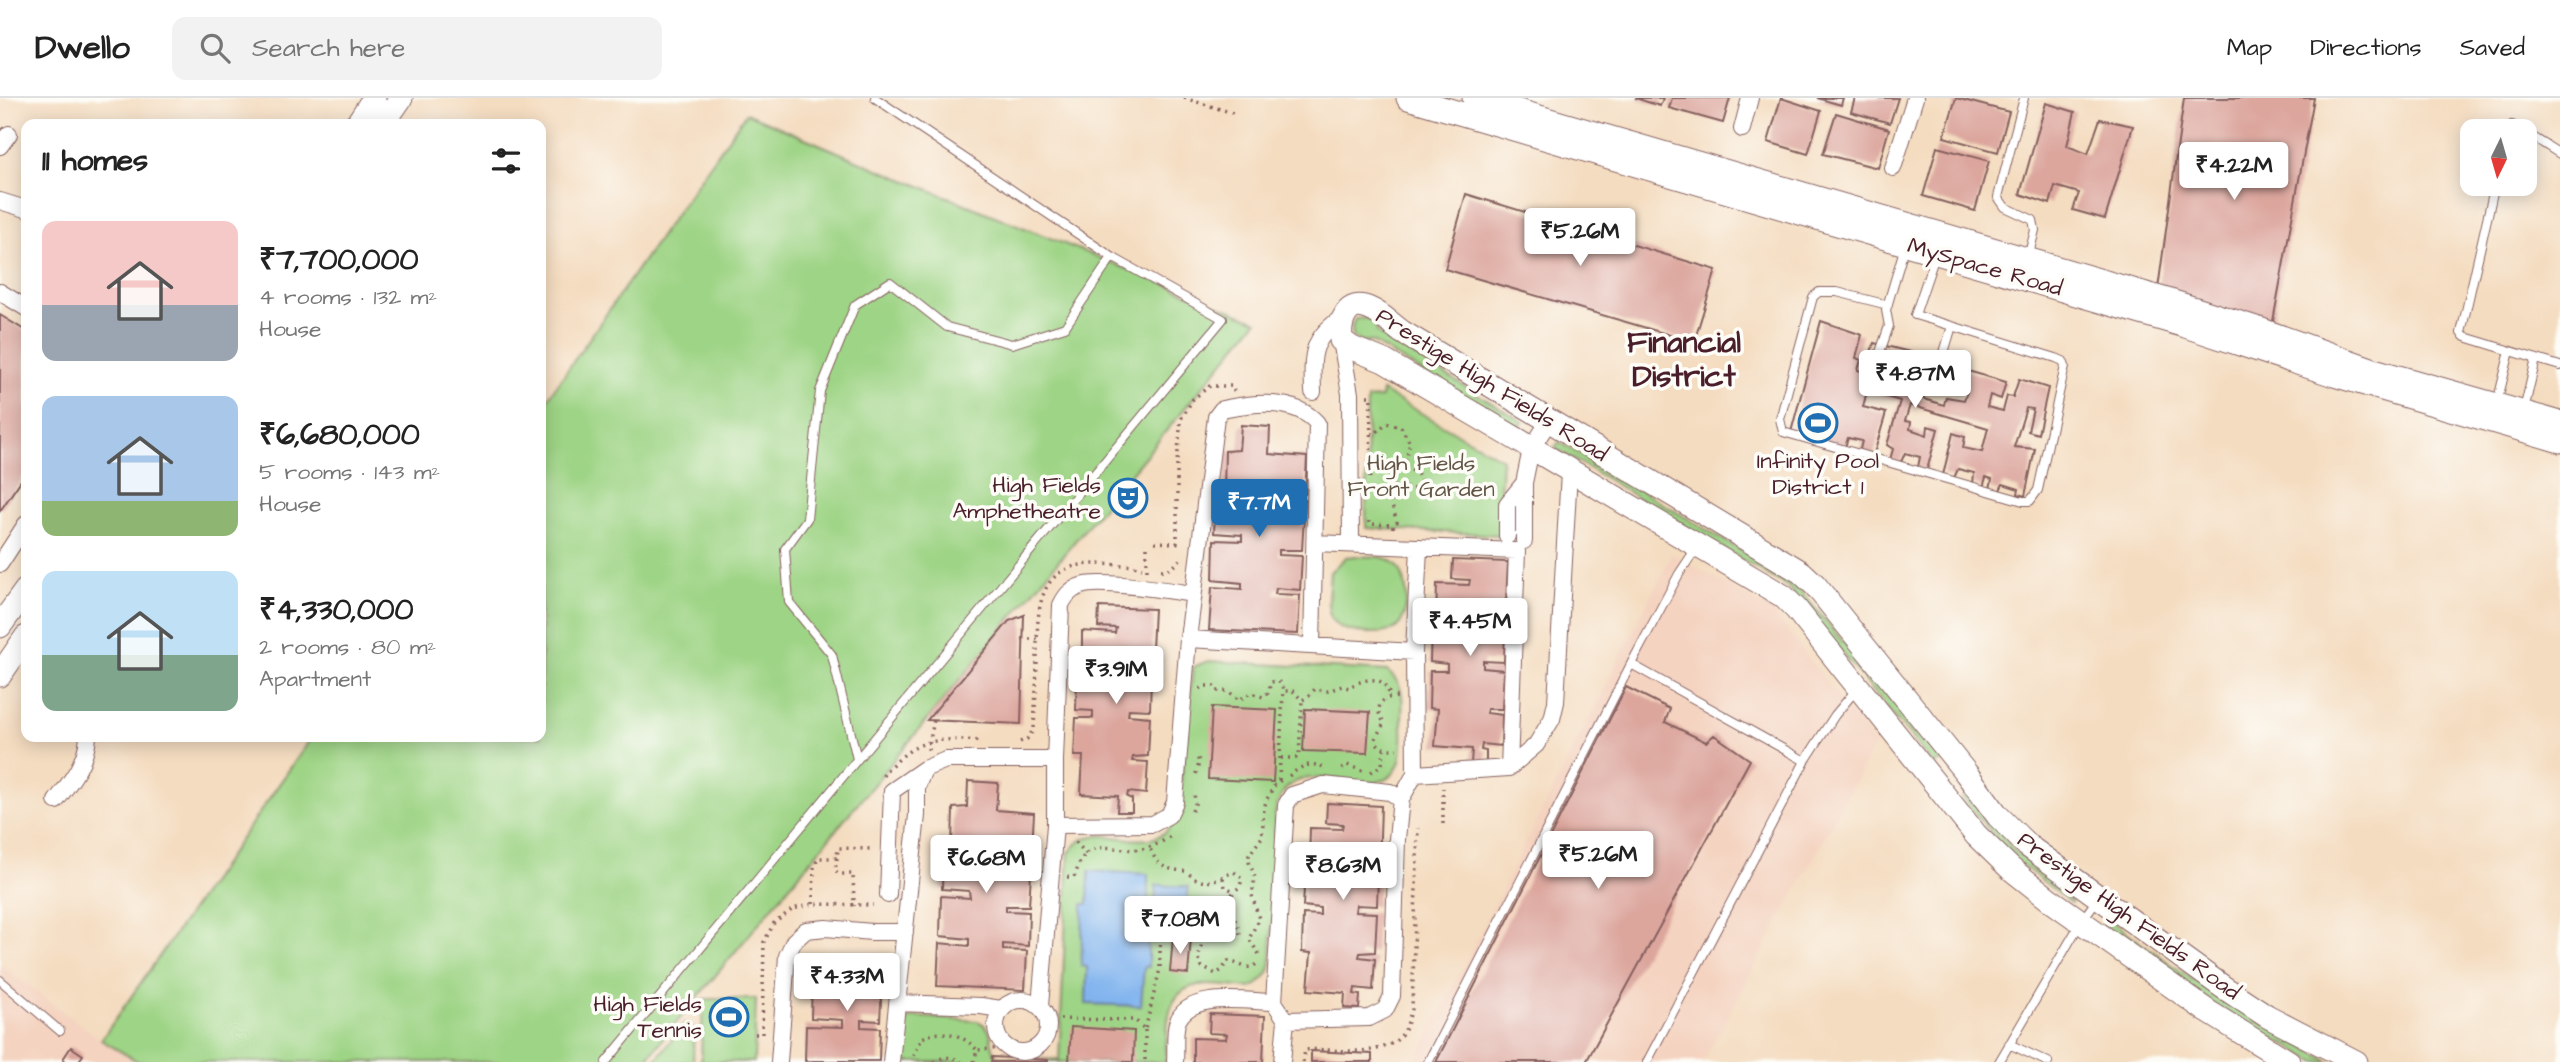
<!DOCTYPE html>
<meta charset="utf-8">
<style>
body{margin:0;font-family:"Architects Daughter",sans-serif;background:#f2f2f2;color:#222;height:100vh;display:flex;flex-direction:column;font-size:26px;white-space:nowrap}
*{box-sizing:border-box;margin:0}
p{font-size:23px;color:#767676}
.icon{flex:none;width:38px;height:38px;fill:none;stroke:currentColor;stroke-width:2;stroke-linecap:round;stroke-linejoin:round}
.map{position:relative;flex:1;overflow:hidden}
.details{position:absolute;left:21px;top:21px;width:525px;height:623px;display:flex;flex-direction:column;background:#fff;border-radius:14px;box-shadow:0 4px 18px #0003}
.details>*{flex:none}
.needle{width:46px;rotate:185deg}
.fabs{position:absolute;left:2460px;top:21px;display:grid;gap:14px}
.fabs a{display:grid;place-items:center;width:77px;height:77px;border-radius:14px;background:#fff;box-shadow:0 4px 18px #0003;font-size:35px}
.price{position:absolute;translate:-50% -60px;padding:0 16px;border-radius:7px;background:#fff;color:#222;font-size:23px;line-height:46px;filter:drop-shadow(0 2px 4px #0008)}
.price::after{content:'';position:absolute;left:50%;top:42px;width:21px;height:16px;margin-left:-10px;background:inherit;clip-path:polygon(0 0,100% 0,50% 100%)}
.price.on{background:#1f6fb2;color:#fff}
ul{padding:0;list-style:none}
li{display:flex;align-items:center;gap:21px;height:175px;padding:0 21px}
li span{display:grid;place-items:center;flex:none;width:196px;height:140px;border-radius:14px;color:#555}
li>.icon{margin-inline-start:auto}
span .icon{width:84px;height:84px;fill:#fffc;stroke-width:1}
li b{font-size:30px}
h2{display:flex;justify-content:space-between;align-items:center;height:84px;padding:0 21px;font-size:30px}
header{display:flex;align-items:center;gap:42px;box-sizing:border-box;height:98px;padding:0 35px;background:#fff;border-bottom:2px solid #e0e0e0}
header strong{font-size:33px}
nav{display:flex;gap:38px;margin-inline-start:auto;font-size:24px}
.search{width:490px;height:63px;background:#f2f2f2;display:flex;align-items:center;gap:18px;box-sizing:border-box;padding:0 24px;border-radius:14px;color:#767676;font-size:26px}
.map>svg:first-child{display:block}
.built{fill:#f4d3c0}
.green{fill:#9ed485;stroke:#747a58;stroke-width:2}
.water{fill:#81b4ee;stroke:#666a8c;stroke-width:2}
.building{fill:#dca69d}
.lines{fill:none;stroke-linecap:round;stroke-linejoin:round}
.lane-casing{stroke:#86615f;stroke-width:10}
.street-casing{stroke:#86615f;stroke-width:18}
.secondary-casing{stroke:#86615f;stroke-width:25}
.path{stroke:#86615f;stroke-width:3.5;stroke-dasharray:2 5;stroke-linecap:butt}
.lane{stroke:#fff;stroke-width:8}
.street{stroke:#fff;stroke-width:16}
.secondary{stroke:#fff;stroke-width:23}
.labels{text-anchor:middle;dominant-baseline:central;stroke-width:7;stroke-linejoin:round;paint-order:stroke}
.street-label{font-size:23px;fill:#4a1f2b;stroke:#fdfcf7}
.poi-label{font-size:23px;fill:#4a1f2b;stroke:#fdfcf7;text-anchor:end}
.park-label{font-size:23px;fill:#635546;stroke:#fdfcf7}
.district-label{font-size:30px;font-weight:bold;fill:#4a1f2b;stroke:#fdfcf7}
</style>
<header>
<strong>Dwello</strong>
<div class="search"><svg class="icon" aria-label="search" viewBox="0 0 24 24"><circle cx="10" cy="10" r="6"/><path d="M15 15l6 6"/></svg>Search here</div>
<nav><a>Map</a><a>Directions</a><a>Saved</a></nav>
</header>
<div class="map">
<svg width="2560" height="964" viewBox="0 0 2560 964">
<rect width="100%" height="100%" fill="#fdfcf7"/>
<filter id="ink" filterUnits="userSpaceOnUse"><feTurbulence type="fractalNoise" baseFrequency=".0143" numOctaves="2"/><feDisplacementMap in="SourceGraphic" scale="14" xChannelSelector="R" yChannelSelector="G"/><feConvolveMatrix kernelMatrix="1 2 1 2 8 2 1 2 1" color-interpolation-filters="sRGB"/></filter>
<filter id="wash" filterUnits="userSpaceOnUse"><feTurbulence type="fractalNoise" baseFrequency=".00686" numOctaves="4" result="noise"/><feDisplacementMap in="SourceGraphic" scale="28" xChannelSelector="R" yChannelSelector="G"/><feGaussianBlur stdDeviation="1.57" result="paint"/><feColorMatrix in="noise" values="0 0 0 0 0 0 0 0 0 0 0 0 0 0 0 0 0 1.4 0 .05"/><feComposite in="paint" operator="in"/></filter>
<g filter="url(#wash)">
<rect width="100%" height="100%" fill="#f4dcc0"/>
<!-- built -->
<path class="built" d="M1672,456L1772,512L1875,647L1703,964H1415Z
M0,866L101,942L139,964H0Z"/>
<!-- green -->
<path class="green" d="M746,15L880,72L1257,223L644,964H139L101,942L312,639H541V310Z
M1369,220L1376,226L1377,235L1523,324L1517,332L1372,244H1361L1353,239L1352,228L1355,221Z
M1382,293L1502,361L1498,437L1366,430L1367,301L1381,300Z
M1559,344L1792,483L1942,662L1934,667L1788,489L1555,350Z
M1356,458C1367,459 1384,457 1393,464C1409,475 1411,516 1397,529C1389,536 1377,535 1366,535C1320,532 1328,511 1330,474L1346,459Z
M1208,563L1387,573C1404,586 1403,599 1402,620C1402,634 1404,655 1398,668C1377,715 1289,640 1275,716L1271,864C1269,878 1262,885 1250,890C1234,889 1209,885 1195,888C1162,894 1167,940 1166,964H900L903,926L911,920L919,919L977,923C998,931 986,946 998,959L1059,962L1069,755C1074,749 1078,743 1085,740C1114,729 1158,763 1178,716L1193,569Z
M1967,696L2015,753L2075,799L2071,805L2012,759L1962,700Z
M2107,820L2221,902L2330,964H2317L2217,908L2103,826Z
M703,901H756L754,964H701Z
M685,925L694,930L693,964H654Z"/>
<!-- water -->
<path class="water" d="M1089,773L1148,776V869H1144L1141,908L1086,906L1087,869L1081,868L1083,806H1088Z
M1156,787L1188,789L1187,805L1174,815L1155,814Z"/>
<g id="blocks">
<!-- building -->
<path class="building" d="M1635,0H1663L1660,8Z
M1672,0H1730L1723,25L1669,10Z
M1781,0L1821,13L1808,56L1768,44Z
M1817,0H1843L1841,7Z
M1855,0H1898L1890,25L1851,14Z
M1956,0L2009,14L1998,54L1944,39Z
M2184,0H2314L2272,229L2158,191Z
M2046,5L2075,14L2067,48L2088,56L2100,21L2133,28L2105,121L2073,112L2079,95L2055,88L2050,106L2020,96Z
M1836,15L1889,31L1878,70L1823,56Z
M1937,49L1989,63L1975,113L1923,98Z
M1466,96L1716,172L1694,244L1445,171Z
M0,217L26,233V375L0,413Z
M1821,223L1862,237L1856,260L1861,262L1858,272L1872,276L1876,266L1869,261L1874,245L1926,258L1920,275L1901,271L1897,284L1912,287L1910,297L1944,307L1946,299L1964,302L1967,294L1948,284L1954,269L2006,284L2001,301L1990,297L1987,309L2003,313L2007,298L2013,299L2019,281L2048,290L2038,336L2028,333L2033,311L2026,310L2014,349L2035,351L2025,398L2018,396L2019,391L2003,386L1999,394L1990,391L1992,381L1986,379L1983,390L1973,386L1974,375L1958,371L1954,380L1943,377L1953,335L1965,339L1963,350L1982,354L1988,330L1910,307L1905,323L1911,324L1910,331L1927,337L1928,328L1938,331L1927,372L1918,369L1920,359L1905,355L1901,364L1890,362L1893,351L1887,347L1900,303L1867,293L1863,309L1886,315L1873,359L1859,355L1862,343L1848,340L1845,349L1816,341L1819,331L1805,328L1802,338L1791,334Z
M1241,327L1270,329L1269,356L1307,359L1305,396L1280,395L1279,400L1305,402L1302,452H1279V457L1302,458L1300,492L1276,490L1275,496L1300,497L1298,536L1209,532L1212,489L1242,491V485L1213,482L1214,442L1242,443V437L1214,435L1216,398L1255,400V394L1224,392L1225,353L1239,352Z
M1453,462L1508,464L1505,524H1486V531L1505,532L1504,564L1483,563V570L1504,572L1502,611H1487L1486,615L1502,617L1501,648L1482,646L1481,652L1486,653V667L1471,666L1472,651L1435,648L1438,611L1429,610L1430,573H1447V566L1430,564L1431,529L1468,531V523L1436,521L1437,486L1469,487L1470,482L1452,481Z
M1099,509L1154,511L1151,572L1132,571V578L1151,579L1150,612L1129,611L1128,617L1150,619L1148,658L1133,659L1132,663L1148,664L1146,696L1128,694L1127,699L1132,701V714H1117L1118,698L1081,696L1083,658H1074L1076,620H1093V613L1076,612L1077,577L1114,578V571L1082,569V533L1115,535L1116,530L1098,529Z
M1024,517L1021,626L927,622L1009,523Z
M1626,589L1670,611L1665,624L1706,644L1714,637L1750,662L1586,964H1436Z
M1212,609L1277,612L1273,684L1208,681Z
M1305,611L1370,614L1367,655L1303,653Z
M968,683L998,685L996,712L1034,715L1032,752L1007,751L1006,756L1032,758L1029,808H1006V813L1029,814L1028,848L1003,846V852L1027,853L1025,892L937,888L939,845L969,848V841L940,838L941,798L970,800L969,793L942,791L943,754L982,756L983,750L952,748L953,710L967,709Z
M1327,705L1381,708L1379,769L1359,768V775L1378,776L1377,808L1356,807L1355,814L1377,815L1375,854L1360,855L1359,859L1375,861L1373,892L1355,890L1354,896L1360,897L1359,911L1344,910L1345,895L1308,892L1311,855L1302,854L1303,816L1320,817V810L1303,808L1305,773L1341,775V767L1309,765L1310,730L1342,731L1343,726L1326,725Z
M1173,839L1191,841L1188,876L1170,874Z
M828,860L883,863L880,923L861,922V929L880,930L879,963H805L806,928L843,929V922L811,920L812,884L844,886L845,881L827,880Z
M1210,916L1265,918L1263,964H1193V940L1226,941L1227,936L1209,935Z
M1071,929L1134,933L1133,964H1069Z
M71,949L83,957L78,964H67L63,961Z
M1311,953L1372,956V964H1311Z
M992,959L1048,962V964H991Z"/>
</g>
</g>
<g filter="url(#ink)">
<use href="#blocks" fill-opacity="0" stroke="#86615f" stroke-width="2"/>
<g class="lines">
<defs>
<path id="lane" d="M2024,0L1998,99L2005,109L2033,122L2035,132L2028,160
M2508,33L2512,27L2524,33
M2525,34L2560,56
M2495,86L2461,235L2465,239L2560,268
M1905,148L1886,212L1889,228L1878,260L1937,278L1952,228L1915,217L1935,158
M1888,207L1837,194H1819L1813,199L1780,321L1783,334L2023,403H2030L2038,392L2065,268L2063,263L2056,260L1952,228
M2497,305L2510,253
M2524,312L2536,261
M1631,566L1805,663
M857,661L832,557L789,504L785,451L807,421L820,293L855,207L890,184L947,229L1012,246L1065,229L1112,159
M0,882L60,933
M2009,946L2048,964
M606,964L1223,221L1112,159L875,0
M1428,964L1631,566L1679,476L1697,449
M1647,964L1805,663L1835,617L1856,592
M1999,964L2081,824L2098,800"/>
<path id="street" d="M1742,31L1750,0
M0,48L9,36
M1893,70L1915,0
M0,103L26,111
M0,194L26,210
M1341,242L1350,296L1351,446
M1313,294C1312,257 1310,241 1343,219
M1507,438V406L1524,385
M1524,443V385L1531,351L1549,323
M1315,445L1517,453L1509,670
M0,466L26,426
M1188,541L1414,554L1415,676L1509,670L1536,647L1552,621L1556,604L1569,374
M1414,554L1419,449
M56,703C71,683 86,665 88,639
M1055,727V662
M888,797L892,693L924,671
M996 928a26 26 0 1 1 52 0a26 26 0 1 1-52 0Z
M897,905L981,908L1001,911
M1040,908L1055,727L1153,726L1169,717L1175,704L1188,541L1216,319L1222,311C1253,305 1294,299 1317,325L1312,547
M1286,922L1274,904L1286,707L1292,697L1323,687L1390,694L1401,701
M779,964L787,858L794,843L806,832L826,830L872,834H905
M891,964L917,717V689L924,671L946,662H1055L1061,507C1066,497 1070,492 1081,488C1099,481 1171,493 1193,496
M1175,964C1176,952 1174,936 1177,925C1188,892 1247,904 1274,904
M1282,964L1286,922L1369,920L1385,912L1392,898L1397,741L1401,701L1415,676"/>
<path id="secondary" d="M1408,0L2182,227L2334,277L2560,343
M1474,0L2167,202L2262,232L2374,272L2560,325
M357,26L374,0
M383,26L401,0
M0,528L26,492
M0,577L26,539
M2289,964L2207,913L2049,801L2011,771L1976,737L1796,511L1783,498L1384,263L1352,250L1341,242C1339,224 1347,200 1370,211C1382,216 1392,227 1402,234L1801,474L1815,487L1966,675L1998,718L2028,748L2223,889L2267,918L2356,964"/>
</defs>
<!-- lane casing -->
<use href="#lane" class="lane-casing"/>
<!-- street casing -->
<use href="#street" class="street-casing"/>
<!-- secondary casing -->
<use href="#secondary" class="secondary-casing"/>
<!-- path -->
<path class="path" d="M1184,0L1233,15
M1367,298H1371L1370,381
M1371,336H1375L1386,325L1401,329L1410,345L1405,367L1420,378L1422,384L1416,391L1404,390L1398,386L1387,391L1397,424L1393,427
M1369,423V426L1393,427V432
M1155,444L1177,445V364L1181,321L1193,301L1210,288H1232L1234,293
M1147,472V449
M1161,472C1170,472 1176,468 1180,461
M1022,541H1037
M1200,591L1204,588H1214L1217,593H1228L1239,602L1251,595L1263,599L1268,595L1271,584L1277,583L1282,586L1283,593H1293L1302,602L1308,599L1315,591L1328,593L1342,588L1349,590C1360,581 1385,575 1389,596L1387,599
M1397,599C1385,599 1381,602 1378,613L1384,625L1375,641C1380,652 1385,651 1397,651
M1020,644L1027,641L1034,631C1035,606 1037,581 1037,556C1037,508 1038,464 1099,466C1113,467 1129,466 1142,470
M928,652L934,622
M1281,660H1296L1299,657L1302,602
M1342,671L1347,667L1363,673
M1371,674L1382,667L1384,651
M1196,676L1199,665L1197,657
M883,678C886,671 892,667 898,662C923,638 948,641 981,643
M1289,678C1301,668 1310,663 1326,670
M1279,682L1283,593
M1192,713L1195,706L1194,693
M1443,726V690
M1076,744L1086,756
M837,760L835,772L839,776H853L854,808
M1067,779H1074C1078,772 1078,763 1086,756C1100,743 1124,754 1141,751C1152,749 1163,744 1172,737
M1223,780L1225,789L1234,793
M813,806L814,768L819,760H837L838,750L872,751
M1192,824C1209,833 1201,847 1198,861L1202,869L1216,876L1222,872L1228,863C1241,865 1249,876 1259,863
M1259,856L1249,841L1259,821L1252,797L1255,779L1249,764V757L1262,739L1264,710L1267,701L1274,688L1282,681
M1053,921L1135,922L1145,932L1160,871V849L1164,832C1174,827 1210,816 1219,823C1224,827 1229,835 1233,841L1240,837C1238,820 1218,803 1240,789L1242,780L1234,774C1214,781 1205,792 1186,773C1165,771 1158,770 1149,748
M1145,932V964
M755,936H762L764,844L774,825L793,811L813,806L873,807
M914,958L922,940C942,930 963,936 977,952
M934,964C944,958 952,958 961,964
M974,964L977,952L993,951L1003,946
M1303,964L1305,952C1336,949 1387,964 1405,932C1408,926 1409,918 1412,911L1418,730"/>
<!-- lane -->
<use href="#lane" class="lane"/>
<!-- street -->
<use href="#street" class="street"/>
<!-- secondary -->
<use href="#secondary" class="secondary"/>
</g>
</g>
<!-- icons -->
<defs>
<symbol id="stadium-ring" viewBox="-11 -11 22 22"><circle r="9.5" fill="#fdfcf7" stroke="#1f6fb2" stroke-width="1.5"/><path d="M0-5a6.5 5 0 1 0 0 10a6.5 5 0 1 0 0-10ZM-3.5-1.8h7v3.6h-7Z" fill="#1f6fb2"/></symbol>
<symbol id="theatre-ring" viewBox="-11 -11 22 22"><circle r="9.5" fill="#fdfcf7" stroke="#1f6fb2" stroke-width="1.5"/><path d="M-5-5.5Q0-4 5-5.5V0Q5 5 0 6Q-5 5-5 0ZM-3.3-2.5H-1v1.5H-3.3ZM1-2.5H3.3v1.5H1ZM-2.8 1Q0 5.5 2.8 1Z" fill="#1f6fb2"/></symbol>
</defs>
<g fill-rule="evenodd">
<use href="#stadium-ring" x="1796" y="303" width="44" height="44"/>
<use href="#theatre-ring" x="1106" y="378" width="44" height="44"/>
<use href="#stadium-ring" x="707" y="897" width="44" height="44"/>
</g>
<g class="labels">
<!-- street labels -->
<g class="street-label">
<text transform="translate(1985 169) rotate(16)">MySpace Road</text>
<text transform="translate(1492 287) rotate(32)">Prestige High Fields Road</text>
<text transform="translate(2129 818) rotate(36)">Prestige High Fields Road</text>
</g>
<!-- poi labels -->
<g class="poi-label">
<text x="1818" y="363" text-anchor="middle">Infinity Pool<tspan x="1818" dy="26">District 1</tspan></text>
<text x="1101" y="387">High Fields<tspan x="1101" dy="26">Amphetheatre</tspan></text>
<text x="702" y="906">High Fields<tspan x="702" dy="26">Tennis</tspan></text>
</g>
<!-- park labels -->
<g class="park-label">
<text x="1421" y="365">High Fields<tspan x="1421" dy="26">Front Garden</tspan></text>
</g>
<!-- district labels -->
<g class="district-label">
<text x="1684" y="245">Financial<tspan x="1684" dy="34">District</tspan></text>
</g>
</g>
</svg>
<div class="fabs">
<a><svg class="needle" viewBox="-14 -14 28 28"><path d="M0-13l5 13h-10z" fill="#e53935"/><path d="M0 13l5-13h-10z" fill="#767676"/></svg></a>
</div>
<b class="price" style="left:2234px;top:104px">₹4.22M</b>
<b class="price" style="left:1580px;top:170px">₹5.26M</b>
<b class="price" style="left:1915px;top:312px">₹4.87M</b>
<b class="price on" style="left:1259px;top:441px">₹7.7M</b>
<b class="price" style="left:1470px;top:560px">₹4.45M</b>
<b class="price" style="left:1116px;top:608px">₹3.91M</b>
<b class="price" style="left:1598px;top:793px">₹5.26M</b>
<b class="price" style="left:986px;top:797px">₹6.68M</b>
<b class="price" style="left:1343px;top:804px">₹8.63M</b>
<b class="price" style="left:1180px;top:858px">₹7.08M</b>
<b class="price" style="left:847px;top:915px">₹4.33M</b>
<section class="details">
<h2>11 homes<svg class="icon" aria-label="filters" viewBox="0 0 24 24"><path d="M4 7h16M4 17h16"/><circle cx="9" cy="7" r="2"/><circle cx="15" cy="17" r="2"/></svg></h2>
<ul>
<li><span style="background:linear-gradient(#f6c9c9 60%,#9aa5b1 0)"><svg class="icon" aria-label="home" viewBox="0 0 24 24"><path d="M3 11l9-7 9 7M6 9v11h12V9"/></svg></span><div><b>₹7,700,000</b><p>4 rooms · 132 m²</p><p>House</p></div></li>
<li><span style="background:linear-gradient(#a9c7e8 75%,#8fb573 0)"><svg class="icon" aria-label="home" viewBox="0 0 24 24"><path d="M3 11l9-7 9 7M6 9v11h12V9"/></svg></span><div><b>₹6,680,000</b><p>5 rooms · 143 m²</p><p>House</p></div></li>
<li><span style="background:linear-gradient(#bfe0f5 60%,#7fa58c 0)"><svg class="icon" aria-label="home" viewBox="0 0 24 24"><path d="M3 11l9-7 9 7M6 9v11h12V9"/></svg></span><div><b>₹4,330,000</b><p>2 rooms · 80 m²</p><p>Apartment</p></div></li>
</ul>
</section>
</div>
